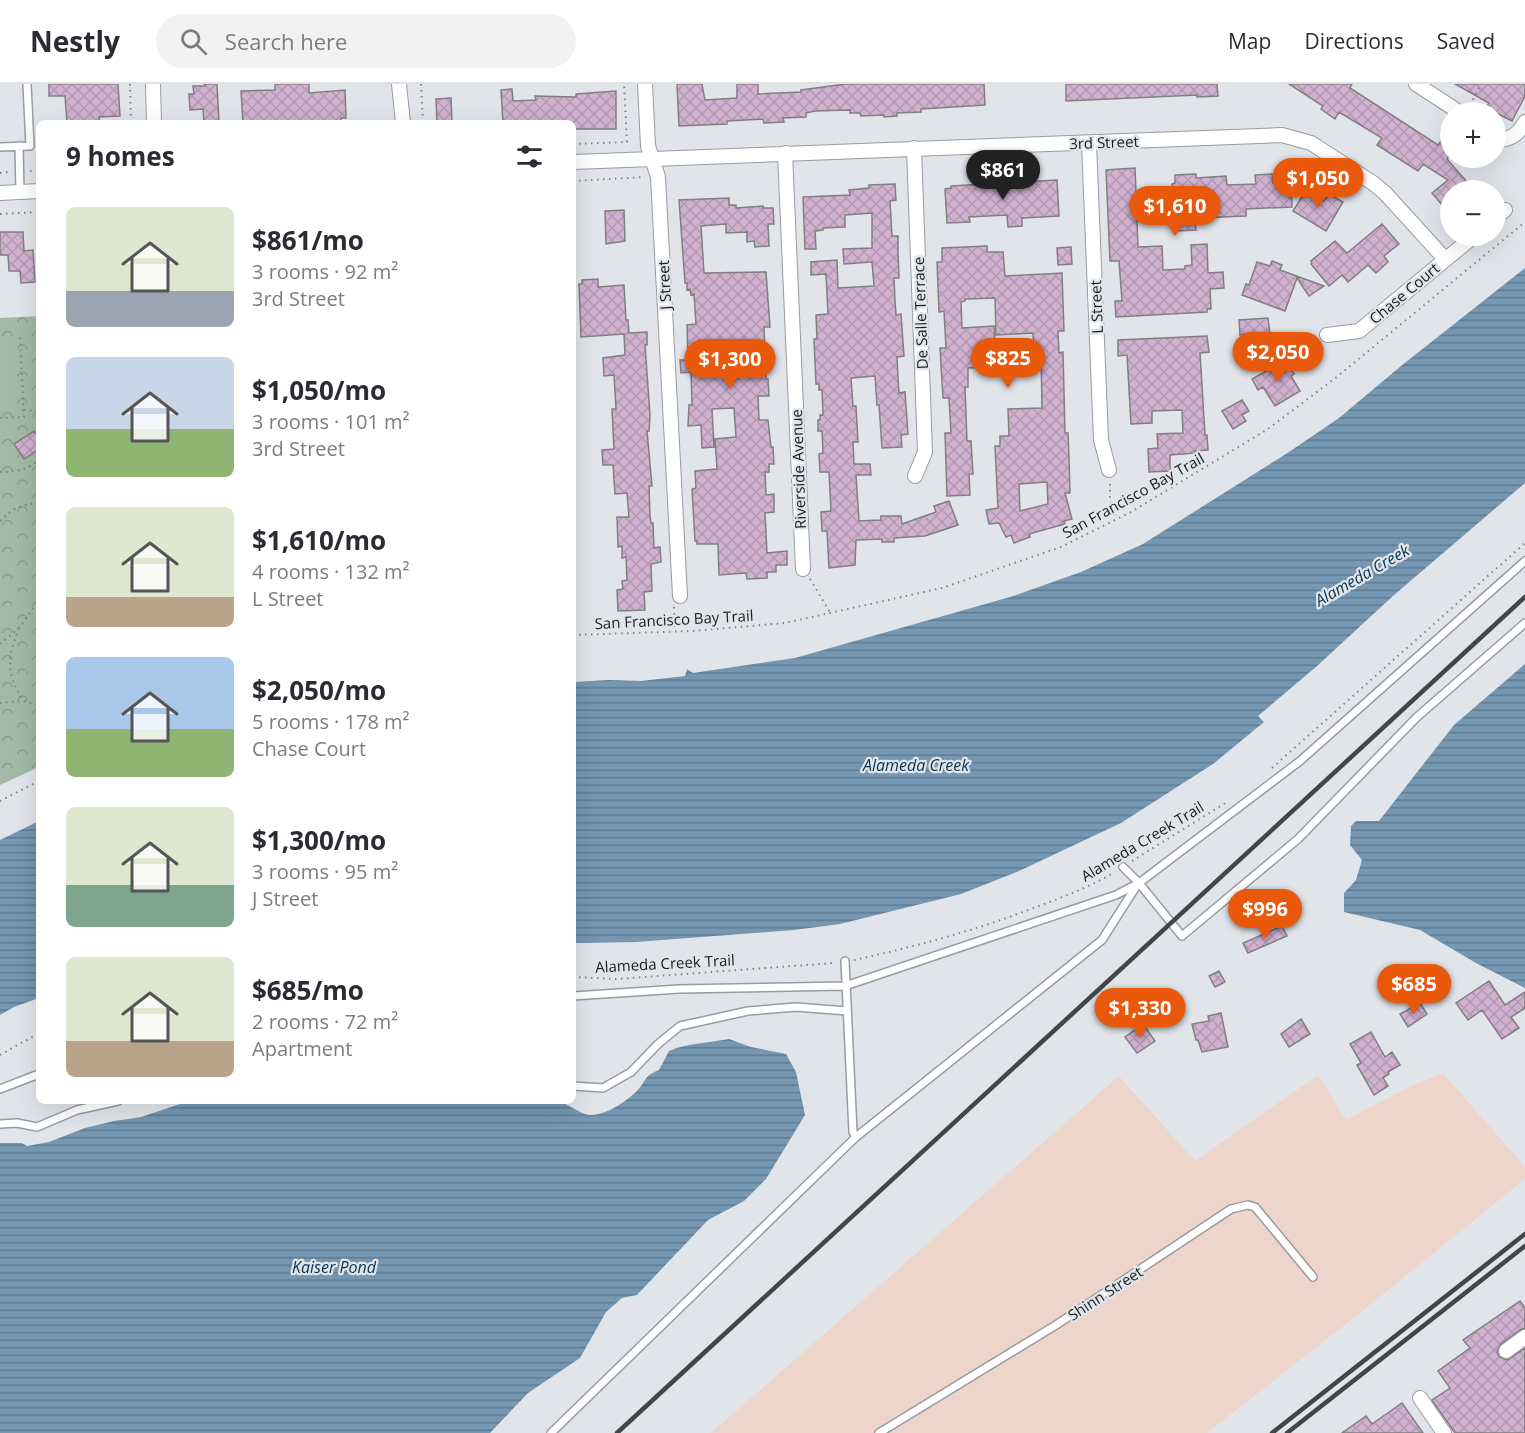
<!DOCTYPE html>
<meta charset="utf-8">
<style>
body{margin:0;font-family:"Open Sans",sans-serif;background:#f2f2f3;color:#2b2b33;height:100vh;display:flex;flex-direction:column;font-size:22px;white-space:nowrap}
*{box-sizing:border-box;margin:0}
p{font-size:20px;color:#7c7c81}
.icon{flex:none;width:33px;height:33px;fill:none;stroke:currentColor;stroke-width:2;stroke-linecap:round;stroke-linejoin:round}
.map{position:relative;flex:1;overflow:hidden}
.drawer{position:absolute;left:36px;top:36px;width:540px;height:984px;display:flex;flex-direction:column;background:#fff;border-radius:9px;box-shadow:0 6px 24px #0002}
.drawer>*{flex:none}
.controls{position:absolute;left:1440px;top:18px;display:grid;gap:12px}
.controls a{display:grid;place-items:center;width:66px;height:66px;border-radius:50%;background:#fff;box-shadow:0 6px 24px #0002;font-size:30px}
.price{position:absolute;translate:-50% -51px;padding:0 14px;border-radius:21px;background:#ea580c;color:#fff;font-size:20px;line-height:39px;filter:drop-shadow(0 2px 3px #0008)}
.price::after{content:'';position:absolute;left:50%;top:36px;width:18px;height:14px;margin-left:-9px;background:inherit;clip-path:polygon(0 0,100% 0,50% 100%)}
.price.current{background:#222;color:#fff}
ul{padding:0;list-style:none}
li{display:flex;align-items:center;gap:18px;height:150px;padding:0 30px}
li span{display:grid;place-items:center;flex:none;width:168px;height:120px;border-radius:9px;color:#555}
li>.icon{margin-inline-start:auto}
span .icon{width:72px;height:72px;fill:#fffc;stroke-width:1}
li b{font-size:26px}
h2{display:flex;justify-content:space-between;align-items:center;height:72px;padding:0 30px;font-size:26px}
header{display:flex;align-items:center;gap:36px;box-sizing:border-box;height:84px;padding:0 30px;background:#fff;border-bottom:2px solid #e1e1e2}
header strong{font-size:28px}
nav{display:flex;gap:33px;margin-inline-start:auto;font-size:21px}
.search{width:420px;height:54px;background:#f2f2f3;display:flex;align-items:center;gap:15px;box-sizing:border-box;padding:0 21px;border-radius:33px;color:#7c7c81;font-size:22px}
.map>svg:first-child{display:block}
.industrial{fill:#edd5cc}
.park{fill:url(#park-crowns)}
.pitch{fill:#a1b9a5}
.water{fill:url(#water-rules)}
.building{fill:url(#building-cross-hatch);stroke:#827e82;stroke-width:1.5;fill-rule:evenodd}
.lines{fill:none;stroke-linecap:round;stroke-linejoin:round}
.lane-casing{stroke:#989ba0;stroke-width:10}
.street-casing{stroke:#989ba0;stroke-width:16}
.path{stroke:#7f8285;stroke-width:2;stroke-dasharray:1.5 4.5;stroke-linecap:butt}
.lane{stroke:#fff;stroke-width:7}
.street{stroke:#fff;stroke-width:14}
.rail{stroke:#434548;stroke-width:4.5}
.labels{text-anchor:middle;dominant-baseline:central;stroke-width:4.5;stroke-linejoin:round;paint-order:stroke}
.street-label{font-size:15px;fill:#1a1c1e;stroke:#e1e5ea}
.water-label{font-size:16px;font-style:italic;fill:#06334e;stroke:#e1e5ea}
</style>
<header>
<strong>Nestly</strong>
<div class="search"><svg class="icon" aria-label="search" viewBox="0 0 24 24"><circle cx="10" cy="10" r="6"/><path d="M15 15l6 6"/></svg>Search here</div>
<nav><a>Map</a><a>Directions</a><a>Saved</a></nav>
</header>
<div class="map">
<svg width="1525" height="1349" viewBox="0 0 1525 1349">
<defs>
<pattern id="park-crowns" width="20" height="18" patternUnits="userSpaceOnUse" patternTransform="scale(1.5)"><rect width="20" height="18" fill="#a1b9a5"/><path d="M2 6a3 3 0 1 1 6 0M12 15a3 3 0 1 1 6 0" fill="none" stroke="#8a9e8e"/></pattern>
<pattern id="water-rules" width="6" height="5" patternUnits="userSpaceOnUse" patternTransform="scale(1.5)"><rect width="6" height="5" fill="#7597b2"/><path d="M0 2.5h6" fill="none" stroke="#5f7a90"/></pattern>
<pattern id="building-cross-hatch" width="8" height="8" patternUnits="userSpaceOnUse" patternTransform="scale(1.5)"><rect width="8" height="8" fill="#d0b1d0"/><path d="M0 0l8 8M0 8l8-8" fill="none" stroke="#b298b2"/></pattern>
</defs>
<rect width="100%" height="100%" fill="#e1e5ea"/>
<!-- industrial -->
<path class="industrial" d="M1443,989L1525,1083V1095L1355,1233L1207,1349H711L1119,992L1195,1077L1318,991L1346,1036L1411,1002Z"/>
<!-- park -->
<path class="park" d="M39,232V683L0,701V234Z"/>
<!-- pitch -->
<path class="pitch" d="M0,265H12L14,315L0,316Z"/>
<!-- water -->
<path class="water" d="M1525,184V399L1394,511L1317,582L1258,632L1264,638L1213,680L1121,739L1019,787L961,810L840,840L794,846L636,858L573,859V598L609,596L641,597L685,592L687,585L693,589L795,574L1010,513L1081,488L1143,460L1289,368L1339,334L1401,282Z
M1525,580V904L1476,879L1420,846L1344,828V809L1356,796L1362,776L1350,761L1351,742L1356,737H1379L1454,641Z
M39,737V914L14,923L0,931V756Z
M729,955L751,963L786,970L796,988L805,1031L766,1095L744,1117L708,1136L637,1211L622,1214L606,1228L580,1274L528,1309L490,1349H0V1059H22L27,1062L49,1058L85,1044L114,1037L141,1033L189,1017H560C568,1021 577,1027 585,1030C602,1035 625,1018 636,1008C647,997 642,993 659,986L669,967C688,959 708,959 729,955Z"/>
<!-- building -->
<path class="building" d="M49,0H118L120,32L99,33L100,39H67L65,12H49Z
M204,0H217L219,39H204L203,25L190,26L189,10H194L193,2H205Z
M275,0H309V9L345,6L346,34H341V39H243L241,7L275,6Z
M677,0H702L705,16L737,14V0H758V10L801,8V6L846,0H984L985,21L921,25V28L897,29V32L884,33V31L861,32L860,29H850V26L815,27L806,29V33L783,34L784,38L764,39L763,35L727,37V40L679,42Z
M1066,0H1217L1218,12L1197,13V11L1066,17Z
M1289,0H1352L1350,4L1438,61L1443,54L1450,59V70L1447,75L1474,106H1450V115L1443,122L1432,109L1448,96L1423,80L1418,87L1377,61L1382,54L1339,28L1335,35L1321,25L1323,22Z
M1455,0H1525V12L1512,37L1486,24L1489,19Z
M512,5L513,17L536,16L535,12L576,13V10L616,7V45H573V39H503L501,6Z
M451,14L452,39H437L436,15Z
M1135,84L1136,109L1172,107V100L1175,99V91L1196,90V94L1226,92L1227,101L1256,100L1255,91L1272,90L1273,99H1291L1292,123L1246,125V132L1198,134V139L1195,140L1196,146L1176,147V135L1137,137L1138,163L1162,162L1163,186L1185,185V182L1192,181L1191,161L1207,160L1208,189L1223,188L1224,204L1210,205L1211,225H1207V228L1116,233L1115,217H1122L1119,177H1110L1106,86Z
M1057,96L1059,132L1022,134V142L1008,143L1007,131L969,133L970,138L947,139L945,105L951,104V102Z
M895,100L896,116L890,117L892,152H898V168L899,194H894L895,217L896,231L901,230L904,272L897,273L898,295L899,309L905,308L908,350L901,351L902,363L882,364L879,321H877L875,292L851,294L853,322H856L858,358H853L854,380H870L871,391H856L859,437L881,436V432H901L902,440L936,428L934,422L949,417L958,441L925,452L894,454V458H882V455L856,456L855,481L829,484L827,447H822L821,428L831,427L829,388H820L819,370L823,369L822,347H818V336H820V331H823L822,306H819V300H816L814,255H817L816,231L828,230L826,190L811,191V178L837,176L838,204L874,202L872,178L844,180L843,165L872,164V129L845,131V143L823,144V146L815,147L816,165H805L803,113L850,111L849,106L869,104V101Z
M1306,106L1324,117L1329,110L1343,118L1326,147L1293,127Z
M729,114V121H736V124L763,122V124H773L774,140H768L769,162L755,163L754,157L747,158V148L726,149V140L701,142L704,189L766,188L770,243H764L766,295H768L769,312H758L759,336H768L771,363H773L774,380H769V388H765L766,411L774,410V428L765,429L767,469L787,467V481H776V488H767V494L747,495L746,489L719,491L718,460H697V457H695L692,405L696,404L695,387L717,385L715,355L736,353L734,324L712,325L714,363L702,364L701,341L688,342L689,321H692L691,288L681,289L680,276H688L687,241L696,240L694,210L691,211L690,205L687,206V199H685L679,116Z
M624,126L625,157L606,160L605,127Z
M1382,140L1399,160L1384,172L1388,178L1376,189L1368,181L1348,198L1342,191L1329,202L1311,180L1312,179L1311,177L1335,157L1347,169Z
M0,148H23L24,167L33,166L35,198L21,199L20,187H9L8,171H0Z
M987,162V168H1003L1005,192L1062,189L1064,247H1058L1059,269L1063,268L1065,349H1068L1069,373L1070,409H1065L1072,435L1064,437L1065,440L1029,450L1030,453L1014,459L1011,451L1006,453L999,439L989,440L986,426L998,424L995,362H1000V352H1009L1008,325L1042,324L1041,270L1034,271L1033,249L996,251L995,214L965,215V217L961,218L962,244L994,242L995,260L994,267H992V283L968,284V303H965L967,357H971L973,390H969L970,411L947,412L945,349H951L949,314H943L940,264H946L944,227L939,228L937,178H942V164ZM1047,398L1048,420L1020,427L1019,400Z
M1071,163L1072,180L1058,181L1057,164Z
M1272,177L1282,181L1280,186L1324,202L1309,212L1297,194L1285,227L1242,211L1246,200L1249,201L1257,178L1270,182Z
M598,195V203L624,201L626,236H628L629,249L647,248V261H645L650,331L649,347H647L652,402H649L650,432L651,439H653L654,464L660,463L661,478L651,480L652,507L644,508L645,526L618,527L617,506L623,505L622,497L627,496L626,473L622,474V462L618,463L617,433H629L627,409L615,410L613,381H603L602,366L614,365L612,325H616L614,291L604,292L603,274L625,271L624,250L581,253L579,200H582V196Z
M1268,234L1270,251L1279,250L1280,267L1247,270L1243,250L1240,251L1239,236Z
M1207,252L1209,268L1200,269L1205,351H1207L1208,366L1195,367V369L1170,371V387L1149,388L1148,365L1158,364L1157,350L1183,349L1182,326L1152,327V339L1131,340L1127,271L1118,272V256Z
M1286,276L1294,290L1291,292L1300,307L1275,322L1263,303L1258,306L1252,295Z
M1242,316L1249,327L1242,331L1246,337L1233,345L1222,327Z
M34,347L39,355V365L24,375L14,360Z
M1282,842L1287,852L1248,869L1243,859Z
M1219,887L1225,898L1215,903L1209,892Z
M1489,897L1505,921L1525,908V924L1511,933L1519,944L1502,955L1482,926L1468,936L1456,919Z
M1420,919L1427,930L1408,943L1400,930Z
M1221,929L1228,963L1202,968L1198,956H1196L1192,940L1209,937L1208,932Z
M1301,935L1310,950L1289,963L1281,950Z
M1143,940L1155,957L1137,969L1125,953Z
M1371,948L1385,973L1392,968L1400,981L1388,988L1389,990L1383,994L1388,1002L1374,1011L1357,981L1361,979L1350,960Z
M1520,1217L1525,1224V1244L1520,1246L1501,1260L1497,1267L1499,1273L1508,1276L1525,1264V1349H1455L1432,1316L1450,1304L1438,1287L1470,1264L1463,1256Z
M1402,1319L1423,1349H1342L1366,1332L1372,1340Z"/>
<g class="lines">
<defs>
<path id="lane" d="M19,62L20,108
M0,63L30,62L27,0
M1123,783L1139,799L1182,852L1298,755L1417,633L1525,539
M845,877L853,1048L856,1053
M573,912L679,905L845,902L1116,811L1139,799L1300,677L1525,477
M573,1002L603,1004L631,988L658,960L680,942L748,927L796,923L847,927
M0,1005L39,990
M0,1040L17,1039L37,1043L77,1026L118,1017
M551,1349L856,1053L1102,856L1137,801
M879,1349L1056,1241L1231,1125L1248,1121L1255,1123L1313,1193"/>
<path id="street" d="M153,0L154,39
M399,0L403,39
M645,0L648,62L658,93L680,512
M1416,0L1459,28
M1496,53L1500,56C1513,54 1518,50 1525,38
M1089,59L1101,356L1109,386
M914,64L925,368L915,392
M785,69L803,485
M573,78L1282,51L1311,59L1373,99L1385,109L1445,175
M0,109L39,107
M1496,133L1505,126
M1327,251L1359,247L1474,152
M1506,1267L1525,1253
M1420,1314L1444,1349"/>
</defs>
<!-- lane casing -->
<use href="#lane" class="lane-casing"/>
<!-- street casing -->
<use href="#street" class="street-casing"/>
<!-- path -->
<path class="path" d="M130,0L131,39
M421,0L423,39
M1470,21L1481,0
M573,60L627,58L624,0
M30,87L39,86
M0,89L9,88
M573,97L645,93
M0,130L39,128
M24,326L36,327L39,332
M0,334L24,333L20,251
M0,388C15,388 29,386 39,375
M1110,400V413L1116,435
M0,437C12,425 21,420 39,419
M810,495L831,530
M674,523L675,547
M19,544C7,576 6,588 23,617
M573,551L692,547L785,539L942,504L1061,463L1131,428L1268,345L1338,292L1525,138
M0,560L19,544L39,516
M0,619L23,617L39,621
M1272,684L1525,459
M0,717L39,697
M1132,777L1227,718
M854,876C914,863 973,847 1031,825C1060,814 1088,804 1115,788
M573,893L617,895L833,879
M0,971L39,949"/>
<!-- lane -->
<use href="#lane" class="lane"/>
<!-- street -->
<use href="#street" class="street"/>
<!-- rail -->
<path class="rail" d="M617,1349L1525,513
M1272,1349L1525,1150
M1287,1349L1525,1162"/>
</g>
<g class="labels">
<!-- street labels -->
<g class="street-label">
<text transform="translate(1104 58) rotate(-2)">3rd Street</text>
<text transform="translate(664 201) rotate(-93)">J Street</text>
<text transform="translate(1404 209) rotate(-40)">Chase Court</text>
<text transform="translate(1096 223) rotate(-92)">L Street</text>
<text transform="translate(920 229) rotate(-92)">De Salle Terrace</text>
<text transform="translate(798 385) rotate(-92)">Riverside Avenue</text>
<text transform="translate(1133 411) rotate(-29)">San Francisco Bay Trail</text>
<text transform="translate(674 535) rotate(-3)">San Francisco Bay Trail</text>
<text transform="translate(1142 757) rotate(-31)">Alameda Creek Trail</text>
<text transform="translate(665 879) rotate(-3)">Alameda Creek Trail</text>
<text transform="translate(1105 1209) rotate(-33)">Shinn Street</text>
</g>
<!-- water labels -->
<g class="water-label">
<text transform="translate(1362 491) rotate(-30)">Alameda Creek</text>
<text x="916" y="681">Alameda Creek</text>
<text x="334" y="1183">Kaiser Pond</text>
</g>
</g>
</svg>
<div class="controls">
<a>+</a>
<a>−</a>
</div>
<b class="price current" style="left:1003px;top:117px">$861</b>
<b class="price" style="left:1318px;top:125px">$1,050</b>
<b class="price" style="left:1175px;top:153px">$1,610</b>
<b class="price" style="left:1278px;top:299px">$2,050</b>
<b class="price" style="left:1008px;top:305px">$825</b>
<b class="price" style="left:730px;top:306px">$1,300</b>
<b class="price" style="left:1265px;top:856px">$996</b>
<b class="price" style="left:1414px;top:931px">$685</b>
<b class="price" style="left:1140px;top:955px">$1,330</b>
<section class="drawer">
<h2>9 homes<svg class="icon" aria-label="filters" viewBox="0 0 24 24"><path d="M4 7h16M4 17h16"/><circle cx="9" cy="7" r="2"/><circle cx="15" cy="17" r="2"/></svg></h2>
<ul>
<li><span style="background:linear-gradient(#dfe7d0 70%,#9aa5b1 0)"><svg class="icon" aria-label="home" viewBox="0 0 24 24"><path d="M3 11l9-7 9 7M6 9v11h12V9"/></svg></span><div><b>$861/mo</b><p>3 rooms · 92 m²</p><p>3rd Street</p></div></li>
<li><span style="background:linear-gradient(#c9d6e8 60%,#8fb573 0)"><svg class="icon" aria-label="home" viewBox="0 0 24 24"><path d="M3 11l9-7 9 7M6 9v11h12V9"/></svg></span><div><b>$1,050/mo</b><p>3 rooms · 101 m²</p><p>3rd Street</p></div></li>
<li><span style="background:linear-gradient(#dfe7d0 75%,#b9a48a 0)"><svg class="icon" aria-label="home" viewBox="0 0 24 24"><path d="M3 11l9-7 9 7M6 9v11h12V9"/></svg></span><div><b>$1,610/mo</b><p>4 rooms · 132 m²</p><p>L Street</p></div></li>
<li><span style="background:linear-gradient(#a9c7e8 60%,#8fb573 0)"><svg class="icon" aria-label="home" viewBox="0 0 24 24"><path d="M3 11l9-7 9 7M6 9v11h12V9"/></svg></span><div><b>$2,050/mo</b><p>5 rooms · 178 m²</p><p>Chase Court</p></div></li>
<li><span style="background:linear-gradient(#dfe7d0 65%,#7fa58c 0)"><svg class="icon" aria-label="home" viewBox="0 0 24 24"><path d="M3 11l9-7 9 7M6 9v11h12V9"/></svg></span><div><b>$1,300/mo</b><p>3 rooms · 95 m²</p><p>J Street</p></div></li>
<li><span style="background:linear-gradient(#dfe7d0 70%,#b9a48a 0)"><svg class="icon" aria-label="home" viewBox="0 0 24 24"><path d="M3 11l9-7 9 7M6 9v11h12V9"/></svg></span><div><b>$685/mo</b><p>2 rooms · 72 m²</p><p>Apartment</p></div></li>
</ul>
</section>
</div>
